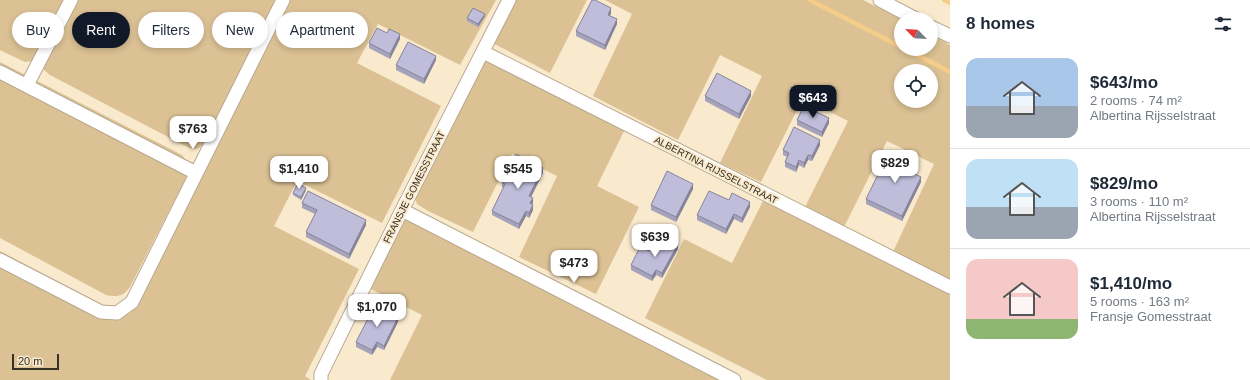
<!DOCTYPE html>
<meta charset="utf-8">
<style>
body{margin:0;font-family:Arial,sans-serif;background:#f2f2f3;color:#1f2937;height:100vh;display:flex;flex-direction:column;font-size:15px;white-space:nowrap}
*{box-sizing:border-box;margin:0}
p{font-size:13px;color:#747a83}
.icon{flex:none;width:22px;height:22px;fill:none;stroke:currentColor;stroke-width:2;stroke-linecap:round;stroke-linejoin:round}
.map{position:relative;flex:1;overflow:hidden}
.side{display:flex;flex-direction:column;background:#fff;width:300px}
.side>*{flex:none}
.hud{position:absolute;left:12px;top:12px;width:380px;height:36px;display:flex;gap:8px}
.needle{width:26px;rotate:295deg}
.tools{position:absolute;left:894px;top:12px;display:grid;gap:8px}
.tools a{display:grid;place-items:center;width:44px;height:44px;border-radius:50%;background:#fff;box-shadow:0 2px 6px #0003;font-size:20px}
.scale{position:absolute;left:12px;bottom:10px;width:47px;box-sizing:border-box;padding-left:4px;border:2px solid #352f24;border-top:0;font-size:11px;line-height:14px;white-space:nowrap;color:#352f24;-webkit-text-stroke:3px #f9e9cd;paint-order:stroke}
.price{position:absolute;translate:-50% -34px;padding:0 9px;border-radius:8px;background:#fff;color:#222;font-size:13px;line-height:26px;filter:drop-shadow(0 1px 2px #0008)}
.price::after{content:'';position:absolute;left:50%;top:24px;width:12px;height:9px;margin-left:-6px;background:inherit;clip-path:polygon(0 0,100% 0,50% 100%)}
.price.current{background:#111827;color:#fff}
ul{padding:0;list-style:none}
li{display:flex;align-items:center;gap:12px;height:100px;padding:0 16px}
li+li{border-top:1px solid #e0e1e3}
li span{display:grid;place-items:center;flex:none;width:112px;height:80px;border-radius:12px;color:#555}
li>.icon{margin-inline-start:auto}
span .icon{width:48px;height:48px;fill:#fffc;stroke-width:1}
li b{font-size:17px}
h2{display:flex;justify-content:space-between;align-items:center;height:48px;padding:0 16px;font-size:17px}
.pill{padding:0 14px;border-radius:18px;background:#fff;box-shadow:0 2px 6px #0003;font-size:14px;line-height:36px}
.pill.current{background:#111827;color:#fff}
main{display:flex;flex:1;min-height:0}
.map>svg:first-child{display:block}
.green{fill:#dbc194;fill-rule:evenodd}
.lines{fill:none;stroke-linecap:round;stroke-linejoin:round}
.stream{stroke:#f5cd88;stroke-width:4.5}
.minor-casing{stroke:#b7a88e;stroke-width:15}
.minor{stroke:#fff;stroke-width:13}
.wall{fill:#a4a3bb}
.shaded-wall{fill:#868499}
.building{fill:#bfbdda;stroke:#868499}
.labels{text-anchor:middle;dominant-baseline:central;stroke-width:4;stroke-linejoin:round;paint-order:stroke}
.street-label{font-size:10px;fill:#352f24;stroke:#f9e9cd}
</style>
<main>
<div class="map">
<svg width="950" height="380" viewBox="0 0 950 380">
<rect width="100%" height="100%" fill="#f9e9cd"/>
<!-- green -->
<path class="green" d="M0,0H64L33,61L25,62L0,50Z
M76,0H277L204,144L198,149L189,148L50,75L44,70V63Z
M289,0H496L460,65L378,24L357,63L441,106L382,223L297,181L274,226L359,269L305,376L311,380H0V251L105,306L120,308L141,294Z
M508,0H587L550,73L487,40Z
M605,0H863L901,19V49H931V35L950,45V281L893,252L934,164L887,141L844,227L805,207L848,121L803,98L761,182L720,163L762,76L720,55L678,140L593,96L632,14ZM901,71H931V101H901Z
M482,51L627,125L597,186L639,207L596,294L519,257L557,176L512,154L473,232L428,211L417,204L414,193Z
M0,62L182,155L188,163L189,172L130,287C123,297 117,297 106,295L0,238Z
M765,197L950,290V380H767L645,318L684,239L732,263Z
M405,215L738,380H390L422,315L367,287Z"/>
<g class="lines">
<!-- stream -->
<path class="stream" d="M810,0L901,47
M944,0L950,3
M906,49L950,72"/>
<defs>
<path id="minor" d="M880,0L916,19
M931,27L950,36
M483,52L950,287
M0,72L196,173
M27,85L71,0
M402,210L734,380
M0,260L101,312L117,313L132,302L283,0
M321,380V374L402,210L509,0"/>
</defs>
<!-- minor casing -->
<use href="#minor" class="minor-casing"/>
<!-- minor -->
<use href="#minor" class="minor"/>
</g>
<!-- wall -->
<path class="wall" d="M611,13L610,16L617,24L605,50L576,36V31Z
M485,16L478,27L467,21V18Z
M400,39L390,59L369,48V43Z
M436,60L424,84L396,70V65Z
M705,96H751L739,119L705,101Z
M797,120L829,123L822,137L797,125Z
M820,145L812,161L808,160L804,168L799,165L796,172L785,167V162L787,157L783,155V150Z
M918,168L915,174L921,182L902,221L866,204V199Z
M543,173L531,197L533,203L532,204L533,210L529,218L526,216L519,229L492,215V211L504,188L502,187V182Z
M693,189L676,222L651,210V205Z
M306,190L301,200L293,195V193Z
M729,200L750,207L742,223L734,219L726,234L697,220V215Z
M302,203L366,225L349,259L306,237V232L315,214L302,208Z
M661,248L678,249L662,278L656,275L652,281L631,270V265L649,251Z
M398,322L384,350L377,347L372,355L356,347V342Z"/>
<!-- shaded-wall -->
<path class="shaded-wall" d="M611,8V13L608,20V15Z
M485,14V16L478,27V24Z
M617,19V24L605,50V45Z
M400,34V39L390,59V54Z
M436,56V60L424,84V79Z
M751,91V96L739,119V114Z
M829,118V123L822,137V132Z
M820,140V145L812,161V156Z
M808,155V160L804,168V163Z
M799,160V165L796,172V167Z
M918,163V168L913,178V173Z
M543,168V173L529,201V196Z
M921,177V182L902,221V216Z
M693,184V189L676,222V217Z
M306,188V190L301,200V197Z
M533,198V203L530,208V203Z
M750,202V207L742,223V218Z
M533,205V210L529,218V213Z
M526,211V216L519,229V224Z
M734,214V219L726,234V229Z
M366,220V225L349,259V254Z
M678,244V249L662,278V273Z
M656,270V275L652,281V276Z
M398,317V322L384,350V346Z
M377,342V347L372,355V350Z"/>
<!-- building -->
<path class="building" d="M592,0H595L611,8L608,15L617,19L605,45L576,31Z
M473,8L485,14L478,24L467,18Z
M377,28L387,33L389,29L400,34L390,54L369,43Z
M408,42L436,56L424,79L396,65Z
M717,73L751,91L739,114L705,96Z
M804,106L829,118L822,132L797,120Z
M794,127L820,140L812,156L808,155L804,163L799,160L796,167L785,162L789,153L783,150Z
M890,150L918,163L913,173L921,177L902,216L866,199Z
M516,154L543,168L529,196L533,198L530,203L533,205L529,213L526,211L519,224L492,211L505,184L502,182Z
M667,171L693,184L676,217L651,205Z
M298,183L306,188L301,197L293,193Z
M308,191L366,220L349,254L306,232L317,210L302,203Z
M709,191L729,200L732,193L750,202L742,218L734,214L726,229L697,215Z
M666,238L678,244L662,273L656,270L652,276L631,265L640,247L649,251L653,244L661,248Z
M375,305L398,317L384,346L377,342L372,350L356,342Z"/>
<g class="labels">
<!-- street labels -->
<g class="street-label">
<text transform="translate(716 170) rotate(27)">ALBERTINA RIJSSELSTRAAT</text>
<text transform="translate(414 187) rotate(-63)">FRANSJE GOMESSTRAAT</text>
</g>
</g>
</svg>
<div class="tools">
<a><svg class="needle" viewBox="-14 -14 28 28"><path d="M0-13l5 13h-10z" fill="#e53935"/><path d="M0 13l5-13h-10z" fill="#747a83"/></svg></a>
<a><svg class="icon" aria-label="locate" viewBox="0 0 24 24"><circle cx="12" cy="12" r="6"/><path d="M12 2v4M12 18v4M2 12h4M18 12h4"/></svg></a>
</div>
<div class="scale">20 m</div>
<b class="price current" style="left:813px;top:119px">$643</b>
<b class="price" style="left:193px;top:150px">$763</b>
<b class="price" style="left:895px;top:184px">$829</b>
<b class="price" style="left:299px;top:190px">$1,410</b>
<b class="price" style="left:518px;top:190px">$545</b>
<b class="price" style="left:655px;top:258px">$639</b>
<b class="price" style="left:574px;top:284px">$473</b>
<b class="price" style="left:377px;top:328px">$1,070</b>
<div class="hud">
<a class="pill">Buy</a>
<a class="pill current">Rent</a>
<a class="pill">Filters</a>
<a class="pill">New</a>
<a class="pill">Apartment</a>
</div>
</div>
<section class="side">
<h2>8 homes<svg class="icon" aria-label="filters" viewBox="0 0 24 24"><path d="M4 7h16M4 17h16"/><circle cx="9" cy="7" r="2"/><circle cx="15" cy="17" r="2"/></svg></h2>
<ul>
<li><span style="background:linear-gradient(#a9c7e8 60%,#9aa5b1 0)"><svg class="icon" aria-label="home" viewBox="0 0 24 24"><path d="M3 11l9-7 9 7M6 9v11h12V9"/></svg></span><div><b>$643/mo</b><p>2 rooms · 74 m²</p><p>Albertina Rijsselstraat</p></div></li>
<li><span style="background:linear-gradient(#bfe0f5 60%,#9aa5b1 0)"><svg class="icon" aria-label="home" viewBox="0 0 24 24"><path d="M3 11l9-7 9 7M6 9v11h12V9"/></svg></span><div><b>$829/mo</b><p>3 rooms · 110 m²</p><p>Albertina Rijsselstraat</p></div></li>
<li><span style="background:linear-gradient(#f6c9c9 75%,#8fb573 0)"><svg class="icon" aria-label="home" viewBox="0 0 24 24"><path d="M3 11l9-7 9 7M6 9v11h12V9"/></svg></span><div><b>$1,410/mo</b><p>5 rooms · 163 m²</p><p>Fransje Gomesstraat</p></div></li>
</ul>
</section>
</main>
